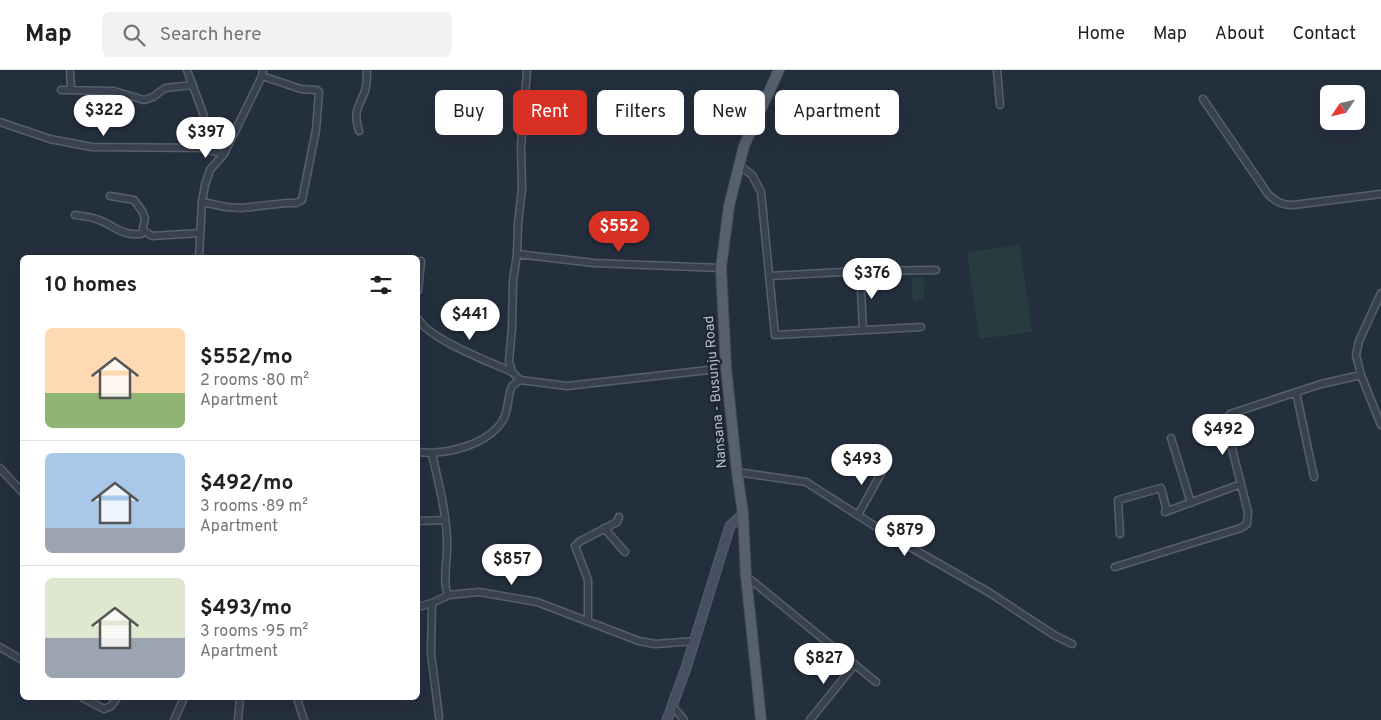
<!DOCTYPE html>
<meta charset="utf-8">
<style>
body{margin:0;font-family:Overpass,sans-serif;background:#f2f2f2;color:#202124;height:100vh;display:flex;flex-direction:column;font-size:19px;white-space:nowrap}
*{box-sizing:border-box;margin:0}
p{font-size:16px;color:#757577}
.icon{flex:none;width:28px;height:28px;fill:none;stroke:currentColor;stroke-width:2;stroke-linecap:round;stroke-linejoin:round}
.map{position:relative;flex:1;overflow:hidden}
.panel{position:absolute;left:20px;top:185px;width:400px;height:445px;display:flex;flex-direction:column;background:#fff;border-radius:8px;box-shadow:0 5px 20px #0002}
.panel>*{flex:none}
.banner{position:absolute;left:435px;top:20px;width:475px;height:45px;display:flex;gap:10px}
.needle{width:32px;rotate:235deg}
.buttons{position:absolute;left:1320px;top:15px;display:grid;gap:10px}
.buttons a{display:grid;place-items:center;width:45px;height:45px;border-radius:8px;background:#fff;box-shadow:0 5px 20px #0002;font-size:25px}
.price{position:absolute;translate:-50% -42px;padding:0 11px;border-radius:18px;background:#fff;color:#222;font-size:16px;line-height:32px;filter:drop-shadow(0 1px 2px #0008)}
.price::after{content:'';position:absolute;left:50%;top:30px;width:15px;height:11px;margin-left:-8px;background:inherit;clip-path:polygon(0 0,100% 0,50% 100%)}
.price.selected{background:#d93025;color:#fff}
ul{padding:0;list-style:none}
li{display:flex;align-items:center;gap:15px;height:125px;padding:0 25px}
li+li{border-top:1px solid #e0e0e0}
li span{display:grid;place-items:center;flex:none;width:140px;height:100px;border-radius:8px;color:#555}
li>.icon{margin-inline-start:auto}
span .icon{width:60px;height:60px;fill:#fffc;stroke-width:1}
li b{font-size:21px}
h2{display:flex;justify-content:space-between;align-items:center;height:60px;padding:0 25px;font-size:21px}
.tag{padding:0 18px;border-radius:8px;background:#fff;box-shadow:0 5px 20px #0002;font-size:18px;line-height:45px}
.tag.selected{background:#d93025;color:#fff}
header{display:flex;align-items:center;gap:30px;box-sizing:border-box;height:70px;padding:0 25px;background:#fff;border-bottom:1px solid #e0e0e0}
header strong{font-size:24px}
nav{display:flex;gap:28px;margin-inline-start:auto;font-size:18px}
.search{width:350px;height:45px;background:#f2f2f2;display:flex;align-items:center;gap:12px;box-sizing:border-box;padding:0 18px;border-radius:8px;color:#757577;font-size:19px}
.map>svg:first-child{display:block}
.green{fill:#263c3f}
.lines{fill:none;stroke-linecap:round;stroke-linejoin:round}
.street-casing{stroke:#565f6c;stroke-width:9}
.secondary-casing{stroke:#565f6c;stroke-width:11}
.primary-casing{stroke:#414a57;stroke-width:12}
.street{stroke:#38414e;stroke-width:6}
.secondary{stroke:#465061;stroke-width:9}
.primary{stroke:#56606e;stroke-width:10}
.labels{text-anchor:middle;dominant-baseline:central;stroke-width:5;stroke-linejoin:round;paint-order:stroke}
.street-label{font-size:14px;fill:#b4bcc9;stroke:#1d2633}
</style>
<header>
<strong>Map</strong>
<div class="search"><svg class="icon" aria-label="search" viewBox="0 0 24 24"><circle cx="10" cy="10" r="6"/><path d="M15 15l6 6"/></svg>Search here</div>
<nav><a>Home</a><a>Map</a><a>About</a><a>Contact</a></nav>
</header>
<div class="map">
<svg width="1381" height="650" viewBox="0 0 1381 650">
<rect width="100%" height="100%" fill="#242f3e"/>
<!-- green -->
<path class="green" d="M1020,175L1032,262L979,269L967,182Z
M923,207L925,230L913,231L911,208Z"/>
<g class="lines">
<defs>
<path id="street" d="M70,0L71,19
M187,0L203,43L206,75L208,80L224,84
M997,0L1000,35
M61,20L114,21L144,30L153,27L165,18L193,15
M1203,29L1268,124C1276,132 1282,135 1293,135L1381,124
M0,52L50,69L92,77L207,78
M359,61C353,40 358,39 365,21C367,14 367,7 367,0
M739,95L752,105L761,122L775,265L921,257
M110,126L134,130L142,141L145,148L143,158L144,161L152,166L200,163
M202,132L226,137L241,138L287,133H296L302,130L316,60L319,22L317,20L301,19L262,6
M75,145C83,146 92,147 99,150C115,156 121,166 141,164L144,161
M517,184L594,193L721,198
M199,188L202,132L205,115L210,100L224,84L262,6L263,0
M860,201L863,260
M770,206L860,201L936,200
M418,221L421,191
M1381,223L1359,271L1356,285L1361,305L1381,355
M418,249C431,270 488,291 512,302
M520,310L512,302L509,291L512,258L513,211L517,184L518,154L522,118L521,77L527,0
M1296,322L1314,407
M1171,368L1191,433
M418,382C445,385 487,376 503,350C509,340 507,327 512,316L520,310L567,316L726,298
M432,384C439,415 448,448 447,480C447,490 442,518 449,525L479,522L537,532L639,571L655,574L695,571
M0,398L22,422
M737,402L806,412L884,462L990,523L1054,565L1072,574
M1165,442L1241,414
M858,445L885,396
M418,451L445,450
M604,458L625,482
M1120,464L1118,430L1161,418L1167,441
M1115,497L1241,458L1247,454L1248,442L1225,351L1230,344L1321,314L1361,305
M746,506L876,612
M432,533L431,583L439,647
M418,537L432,533L449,525
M588,550V510L575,476L579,472L617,452L619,447
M0,577L22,590
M83,628L104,639L111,636L117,628
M297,628L304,650
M673,637L684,650
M174,650L184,628
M238,650L240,628
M810,650L855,594"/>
<path id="secondary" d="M667,650L686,598L730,456L743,444"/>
<path id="primary" d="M761,650L746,506L743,444L737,402L726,298L721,198L729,136L744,76L779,0"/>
</defs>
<!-- street casing -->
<use href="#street" class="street-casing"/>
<!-- secondary casing -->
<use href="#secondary" class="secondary-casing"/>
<!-- primary casing -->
<use href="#primary" class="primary-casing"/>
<!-- street -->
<use href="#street" class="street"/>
<!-- secondary -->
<use href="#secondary" class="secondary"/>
<!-- primary -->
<use href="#primary" class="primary"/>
</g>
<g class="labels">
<!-- street labels -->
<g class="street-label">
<text transform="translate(716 322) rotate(-95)">Nansana - Busunju Road</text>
</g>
</g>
</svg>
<div class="buttons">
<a><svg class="needle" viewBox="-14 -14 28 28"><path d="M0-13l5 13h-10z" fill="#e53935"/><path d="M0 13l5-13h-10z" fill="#757577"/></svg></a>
</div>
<b class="price" style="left:104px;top:67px">$322</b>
<b class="price" style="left:206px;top:89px">$397</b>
<b class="price selected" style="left:619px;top:183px">$552</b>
<b class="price" style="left:872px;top:230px">$376</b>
<b class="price" style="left:470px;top:271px">$441</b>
<b class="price" style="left:1223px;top:386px">$492</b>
<b class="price" style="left:862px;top:416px">$493</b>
<b class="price" style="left:905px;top:487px">$879</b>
<b class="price" style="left:512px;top:516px">$857</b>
<b class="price" style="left:824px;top:615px">$827</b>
<div class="banner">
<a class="tag">Buy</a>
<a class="tag selected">Rent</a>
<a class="tag">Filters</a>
<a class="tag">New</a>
<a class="tag">Apartment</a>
</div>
<section class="panel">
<h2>10 homes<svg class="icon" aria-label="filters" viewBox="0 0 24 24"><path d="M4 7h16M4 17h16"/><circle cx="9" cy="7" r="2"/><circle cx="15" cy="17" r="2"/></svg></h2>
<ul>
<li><span style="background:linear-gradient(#ffd9b3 65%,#8fb573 0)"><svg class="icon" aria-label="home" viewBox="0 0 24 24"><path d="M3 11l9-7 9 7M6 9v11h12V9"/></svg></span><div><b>$552/mo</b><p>2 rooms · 80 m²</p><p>Apartment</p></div></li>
<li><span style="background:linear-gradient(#a9c7e8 75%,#9aa5b1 0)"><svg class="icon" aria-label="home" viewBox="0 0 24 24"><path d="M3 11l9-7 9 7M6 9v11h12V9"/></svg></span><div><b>$492/mo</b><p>3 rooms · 89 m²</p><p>Apartment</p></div></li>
<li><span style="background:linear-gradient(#dfe7d0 60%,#9aa5b1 0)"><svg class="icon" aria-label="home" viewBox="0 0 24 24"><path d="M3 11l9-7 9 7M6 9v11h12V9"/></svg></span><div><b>$493/mo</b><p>3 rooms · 95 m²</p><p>Apartment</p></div></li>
</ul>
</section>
</div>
